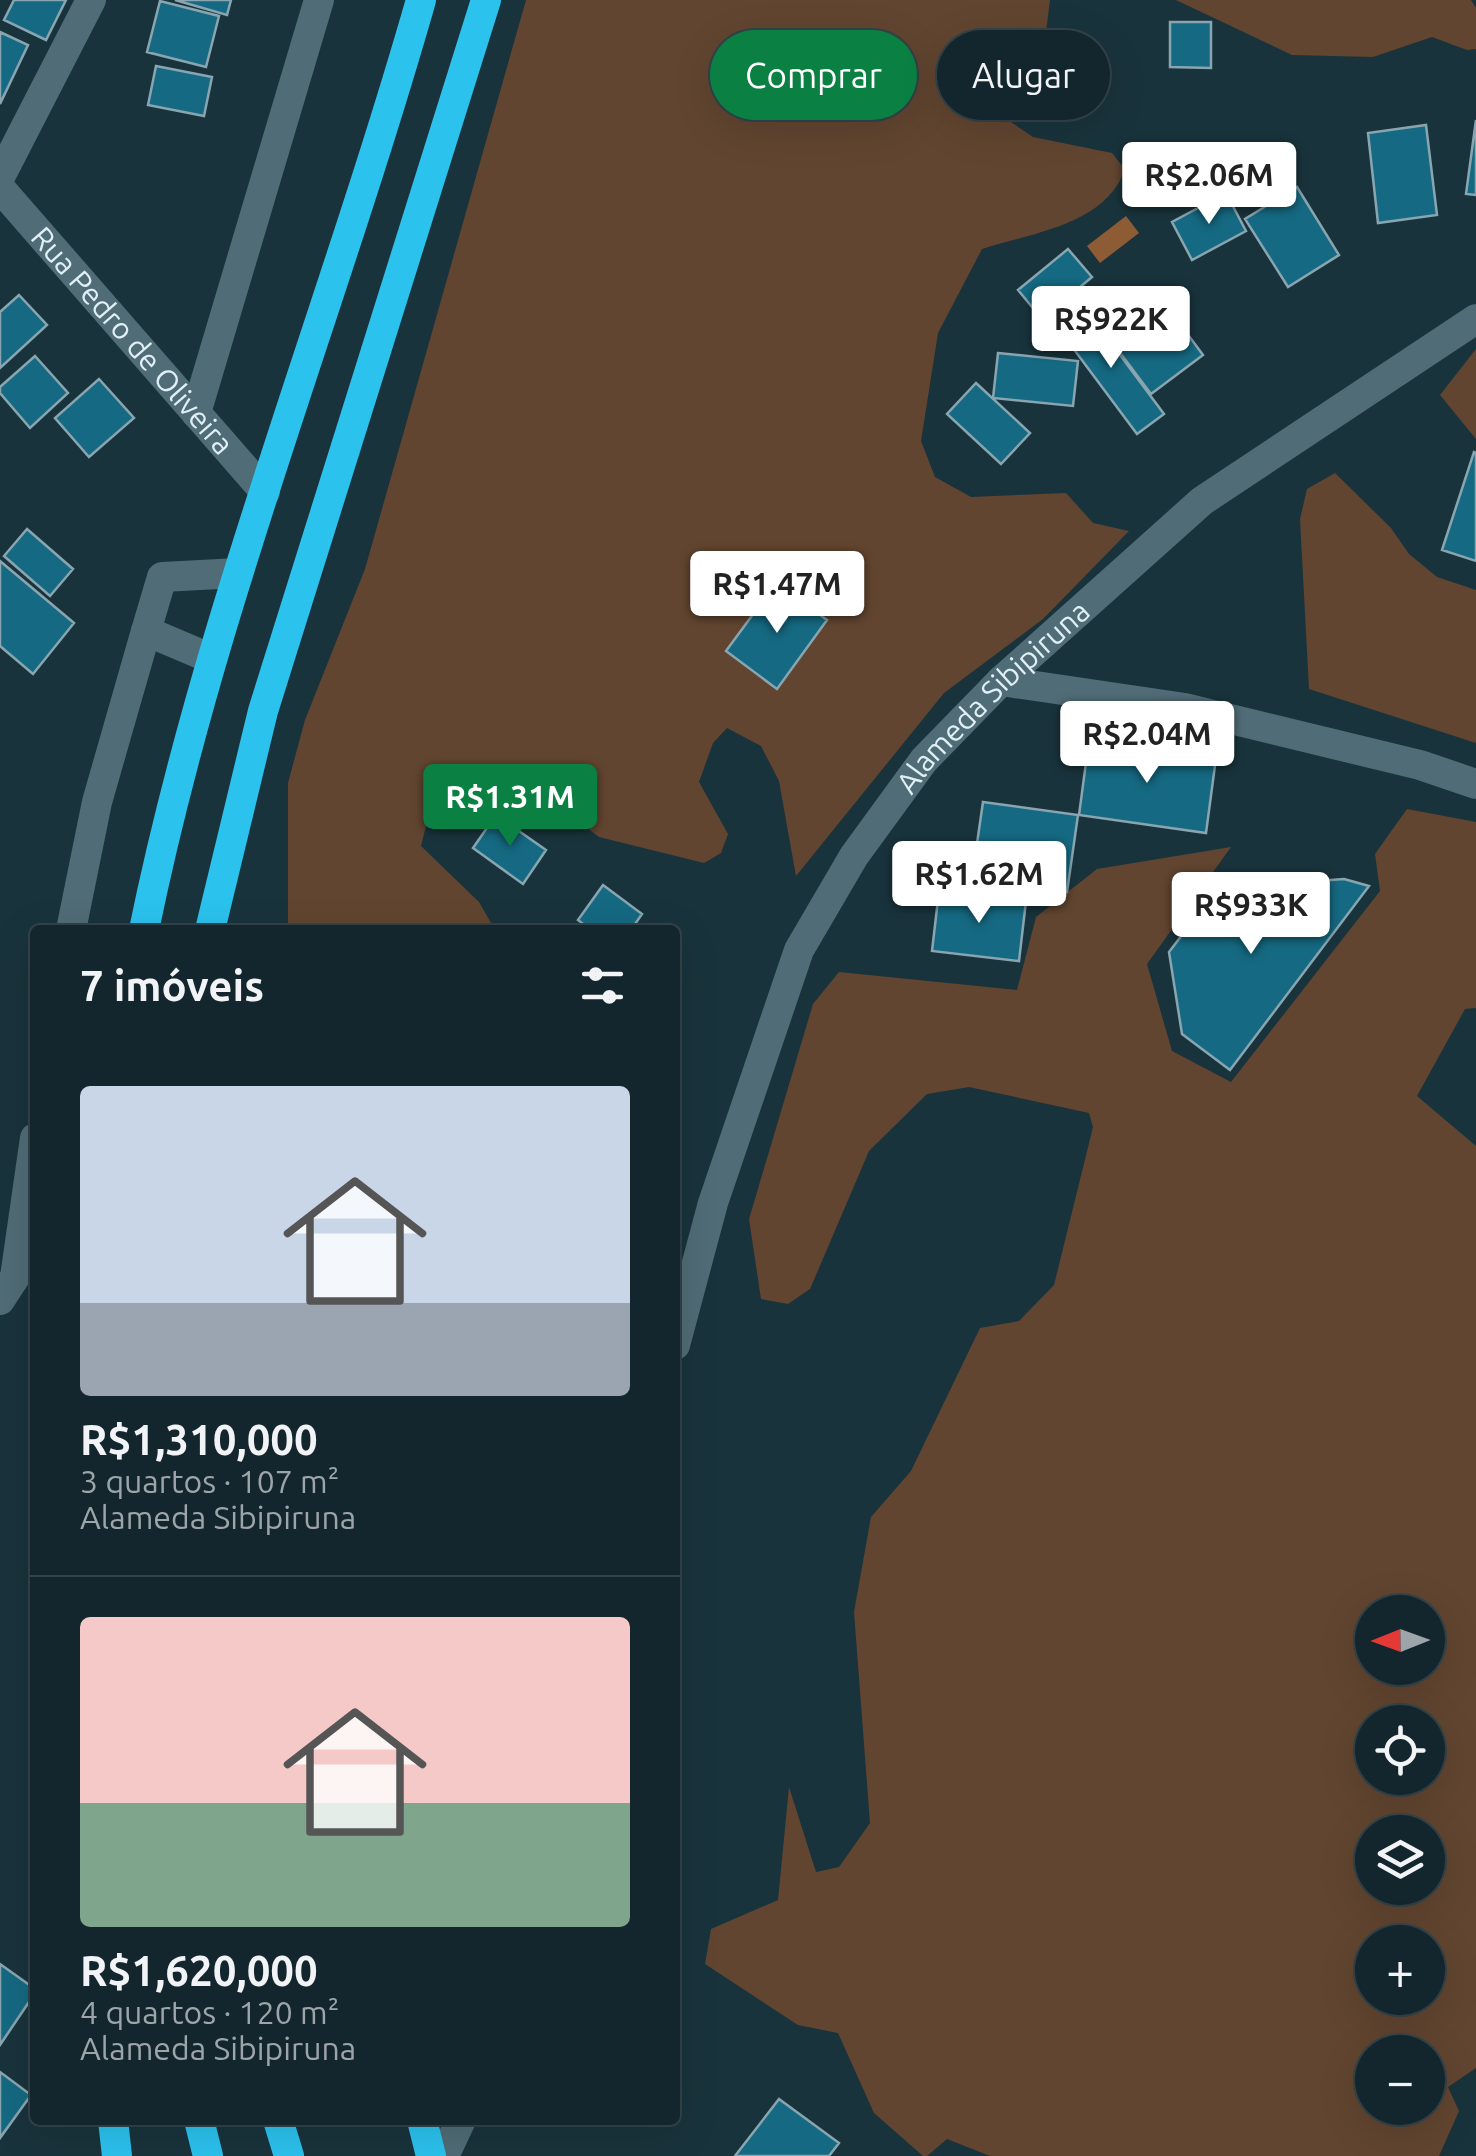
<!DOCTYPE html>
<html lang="pt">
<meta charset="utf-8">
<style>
body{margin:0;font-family:Ubuntu,sans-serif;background:#203239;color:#f1f3f6;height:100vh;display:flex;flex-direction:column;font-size:38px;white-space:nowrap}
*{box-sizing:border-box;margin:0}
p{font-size:32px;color:#9da5aa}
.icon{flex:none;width:55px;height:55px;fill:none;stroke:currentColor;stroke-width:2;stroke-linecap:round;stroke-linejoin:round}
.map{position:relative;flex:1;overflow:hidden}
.drawer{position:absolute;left:30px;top:925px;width:650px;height:1200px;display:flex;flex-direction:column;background:#13262d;border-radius:10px;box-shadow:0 10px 40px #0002,0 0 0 2px #324349}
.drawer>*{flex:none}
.hud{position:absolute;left:710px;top:30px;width:615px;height:90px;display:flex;gap:20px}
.needle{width:65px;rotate:269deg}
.tools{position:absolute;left:1355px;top:1595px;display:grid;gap:20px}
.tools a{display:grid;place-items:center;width:90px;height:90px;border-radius:50%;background:#13262d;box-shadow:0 10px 40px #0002,0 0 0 2px #324349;font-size:50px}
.price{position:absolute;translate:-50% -85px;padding:0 22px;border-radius:10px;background:#fff;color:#222;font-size:32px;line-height:65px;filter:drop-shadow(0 2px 5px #0008)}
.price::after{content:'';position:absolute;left:50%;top:60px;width:30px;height:22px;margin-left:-15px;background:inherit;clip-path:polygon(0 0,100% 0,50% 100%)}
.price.selected{background:#0b8043;color:#fff}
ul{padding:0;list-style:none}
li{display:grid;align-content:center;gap:20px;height:530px;padding:0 50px}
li+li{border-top:2px solid #324349}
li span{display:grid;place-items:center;height:310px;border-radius:10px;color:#555}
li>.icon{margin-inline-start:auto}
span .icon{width:180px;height:180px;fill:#fffc;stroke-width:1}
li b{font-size:42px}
h2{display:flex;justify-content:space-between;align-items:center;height:120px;padding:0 50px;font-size:42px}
.pill{padding:0 35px;border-radius:45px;background:#13262d;box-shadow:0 10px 40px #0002,0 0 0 2px #324349;font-size:35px;line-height:90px}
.pill.selected{background:#0b8043;color:#fff}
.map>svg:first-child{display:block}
.green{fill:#614530;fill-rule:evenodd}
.water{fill:#8d5c35}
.building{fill:#156982;stroke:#88a5b0;stroke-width:2.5}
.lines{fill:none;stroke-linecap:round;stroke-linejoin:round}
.minor{stroke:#506c76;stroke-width:30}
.highway{stroke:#2bc2ee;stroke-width:30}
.labels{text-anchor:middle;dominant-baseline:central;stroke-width:10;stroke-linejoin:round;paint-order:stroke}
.street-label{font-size:30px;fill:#e0f0f6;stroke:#0e2932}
</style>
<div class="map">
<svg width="1476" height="2156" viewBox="0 0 1476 2156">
<rect width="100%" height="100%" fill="#19333c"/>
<!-- green -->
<path class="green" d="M526,0H1050L1046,32L1002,75L999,114L1033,137L1112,153L1125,169C1107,224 1032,233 982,249L938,333L921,441L935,477L971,497L1066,493L1093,523L1129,531L1043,619L944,693L796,876L779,781L761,746L727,728L713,743L699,782L728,834L721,853L704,863L599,837L536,789L517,787L476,790L426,826L421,846L479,902L495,930H288V783L305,720L365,569Z
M1176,0H1471L1476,8V49L1467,50L1432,37L1373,57L1292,55Z
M1476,349V439L1440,395Z
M1335,473L1391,528L1409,554L1437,577L1476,590V743L1309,689L1300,519L1307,489Z
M1407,809L1476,822V1008L1465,1009L1417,1096L1476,1146V2068L1448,2087L1459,2111L1439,2156H990L947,2139L927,2156H923L874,2113L838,2033L798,2025L705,1964L711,1929L778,1900L789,1787L816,1872L839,1867L870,1823L854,1612L871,1517L911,1471L980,1328L1019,1321L1054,1285L1093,1127L1089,1113L969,1087L927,1094L869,1151L810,1289L788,1304L761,1299L749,1219L813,1004L839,972L1017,990L1036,917L1097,869L1231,847L1147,964L1172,1051L1231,1082L1380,891L1375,854ZM1428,1612V1668H1372V1612ZM1428,1722V1778H1372V1722ZM1428,1832V1888H1372V1832ZM1428,1942V1998H1372V1942ZM1428,2052V2108H1372V2052Z"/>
<!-- water -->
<path class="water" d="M1126,216L1139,233L1100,263L1087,246Z"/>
<!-- building -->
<path class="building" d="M14,0H66L46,40L4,20Z
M175,0H231L227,15Z
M160,1L219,16L206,67L147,52Z
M1170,22H1211V68L1170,67Z
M0,32L28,45L0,104Z
M156,66L212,77L204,116L148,105Z
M1476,120V195L1466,194Z
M1426,125L1437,215L1378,223L1368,133Z
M1297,187L1339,255L1288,287L1245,219Z
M1226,193L1246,231L1192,260L1172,222Z
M1068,249L1092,277L1042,319L1018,290Z
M1158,294L1203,355L1151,394L1106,334Z
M19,295L47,325L0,368V312Z
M1085,308L1164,414L1137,434L1058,328Z
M998,353L1078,361L1073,406L993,398Z
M35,356L68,393L30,428L0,393V387Z
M99,379L134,418L89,457L55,418Z
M976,383L1030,433L1001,464L947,414Z
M1474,452L1476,453V561L1442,550Z
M27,529L73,569L50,596L4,556Z
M0,561L74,623L33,674L0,646Z
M776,583L827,620L777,689L726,651Z
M1089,740L1216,758L1206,833L1079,815Z
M983,802L1078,815L1067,892L972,878Z
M496,815L546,850L523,884L473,848Z
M1344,879L1369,886L1230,1070L1182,1034L1169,952L1218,888Z
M603,885L642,914L631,930H591L578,920Z
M939,891L1026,901L1019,961L932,951Z
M0,1964L35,1989V1993L0,2045Z
M0,2072L31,2095L0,2138Z
M779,2099L839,2143L829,2156H735Z"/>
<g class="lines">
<!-- minor -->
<g class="minor">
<path d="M0,177L91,0"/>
<path id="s1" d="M0,188L265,492"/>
<path d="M196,413L319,0"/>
<path d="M212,659L146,631L162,577L238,573"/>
<path d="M1001,681L1185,708L1420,765L1476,784"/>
<path d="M71,930L97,802L146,631"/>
<path d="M0,1300L15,1277L35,1138"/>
<path id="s2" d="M675,1345L713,1203L799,950L854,856L924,760L1001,681L1202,501L1476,319"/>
<path d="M444,2156L461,2120"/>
</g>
<!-- highway -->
<path class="highway" d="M144,930C209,612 332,311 421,0
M210,930L263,711L486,0
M113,2120L117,2156
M199,2120L208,2156
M278,2120L289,2156
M422,2120L431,2156"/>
</g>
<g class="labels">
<!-- street labels -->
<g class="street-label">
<text stroke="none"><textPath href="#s1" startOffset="202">Rua Pedro de Oliveira</textPath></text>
<text stroke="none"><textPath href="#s2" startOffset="735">Alameda Sibipiruna</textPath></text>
</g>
</g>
</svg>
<div class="tools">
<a><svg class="needle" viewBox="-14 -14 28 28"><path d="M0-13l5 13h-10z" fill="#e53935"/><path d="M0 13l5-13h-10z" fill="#9da5aa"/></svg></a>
<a><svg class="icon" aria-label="locate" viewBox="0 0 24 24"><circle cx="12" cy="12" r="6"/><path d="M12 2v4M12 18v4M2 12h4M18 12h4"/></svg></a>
<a><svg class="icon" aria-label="layers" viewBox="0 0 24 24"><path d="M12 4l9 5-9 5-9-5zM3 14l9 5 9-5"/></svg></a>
<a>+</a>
<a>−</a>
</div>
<b class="price" style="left:1209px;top:227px">R$2.06M</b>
<b class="price" style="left:1111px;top:371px">R$922K</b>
<b class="price" style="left:777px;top:636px">R$1.47M</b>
<b class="price" style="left:1147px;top:786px">R$2.04M</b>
<b class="price selected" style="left:510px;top:849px">R$1.31M</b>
<b class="price" style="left:979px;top:926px">R$1.62M</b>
<b class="price" style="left:1251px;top:957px">R$933K</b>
<div class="hud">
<a class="pill selected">Comprar</a>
<a class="pill">Alugar</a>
</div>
<section class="drawer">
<h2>7 imóveis<svg class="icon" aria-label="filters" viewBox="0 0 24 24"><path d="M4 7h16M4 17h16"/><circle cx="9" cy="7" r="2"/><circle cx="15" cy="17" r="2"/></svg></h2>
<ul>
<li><span style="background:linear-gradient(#c9d6e8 70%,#9aa5b1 0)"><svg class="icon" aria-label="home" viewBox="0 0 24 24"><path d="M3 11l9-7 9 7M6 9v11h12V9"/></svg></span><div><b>R$1,310,000</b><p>3 quartos · 107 m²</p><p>Alameda Sibipiruna</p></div></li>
<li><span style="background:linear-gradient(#f6c9c9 60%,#7fa58c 0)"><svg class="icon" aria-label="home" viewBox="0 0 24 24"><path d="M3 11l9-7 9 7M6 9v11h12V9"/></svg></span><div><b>R$1,620,000</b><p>4 quartos · 120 m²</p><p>Alameda Sibipiruna</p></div></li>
</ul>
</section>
</div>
